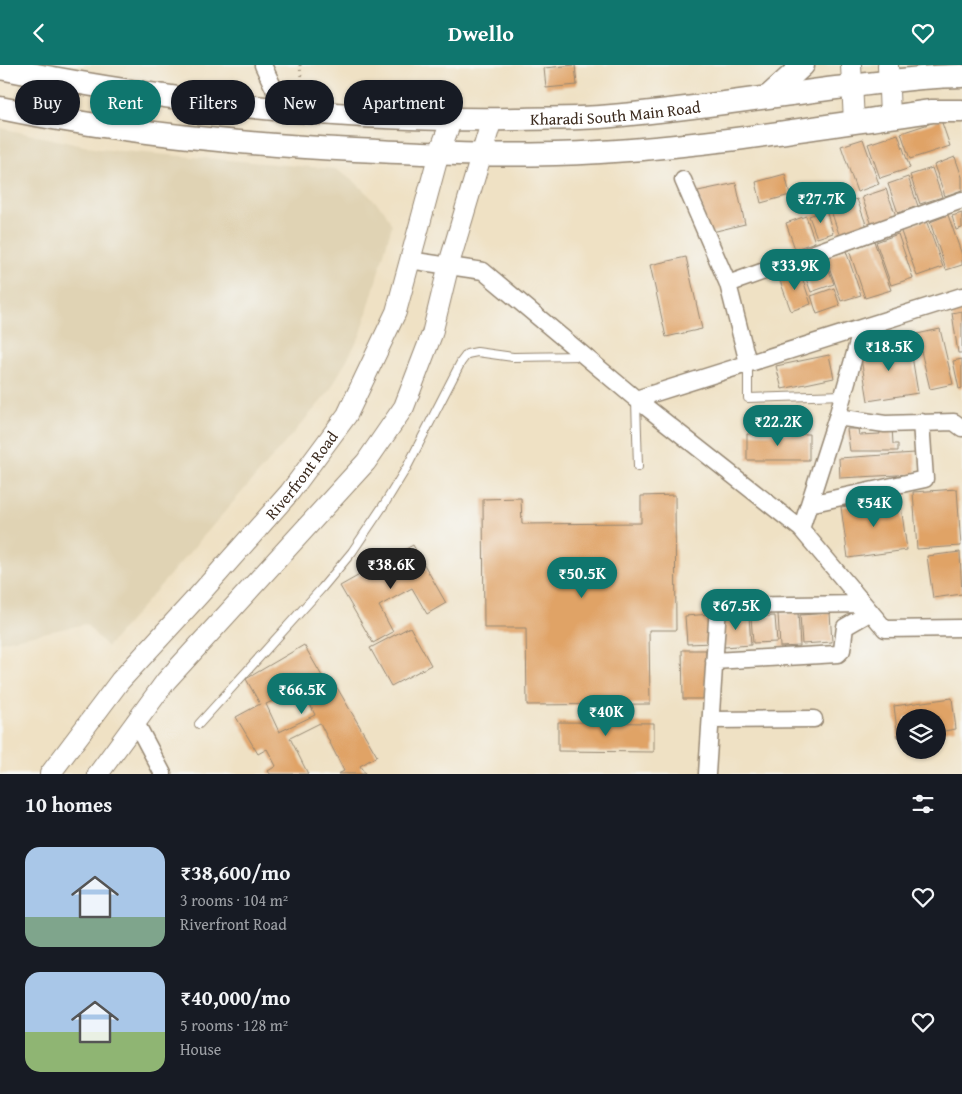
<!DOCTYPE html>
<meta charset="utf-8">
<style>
body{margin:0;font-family:"Gentium Book Plus",serif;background:#242831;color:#f1f3f6;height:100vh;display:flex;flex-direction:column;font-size:19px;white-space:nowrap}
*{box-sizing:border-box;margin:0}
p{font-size:16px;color:#9ea1a6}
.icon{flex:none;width:28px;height:28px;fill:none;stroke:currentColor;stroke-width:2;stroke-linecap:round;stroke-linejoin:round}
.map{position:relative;height:709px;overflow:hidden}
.side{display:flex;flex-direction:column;background:#171b24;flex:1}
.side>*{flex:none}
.top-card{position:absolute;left:15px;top:15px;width:500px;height:45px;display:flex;gap:10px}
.tools{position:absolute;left:896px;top:644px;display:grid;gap:10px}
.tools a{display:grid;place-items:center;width:50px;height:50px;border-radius:50%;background:#171b24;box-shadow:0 1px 4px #0004;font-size:25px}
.price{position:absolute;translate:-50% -42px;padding:0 11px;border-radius:18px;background:#0f766e;color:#fff;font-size:16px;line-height:32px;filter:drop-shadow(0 1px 2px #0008)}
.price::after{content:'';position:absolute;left:50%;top:30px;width:15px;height:11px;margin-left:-8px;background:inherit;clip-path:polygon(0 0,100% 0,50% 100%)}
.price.on{background:#222;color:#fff}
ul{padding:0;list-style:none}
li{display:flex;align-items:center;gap:15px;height:125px;padding:0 25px}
li span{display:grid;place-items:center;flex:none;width:140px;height:100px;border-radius:15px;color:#555}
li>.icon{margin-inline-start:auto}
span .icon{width:60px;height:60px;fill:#fffc;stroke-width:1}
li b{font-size:21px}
h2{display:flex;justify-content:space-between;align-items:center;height:60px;padding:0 25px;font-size:21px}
.tag{padding:0 18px;border-radius:22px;background:#171b24;box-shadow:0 1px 4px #0004;font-size:18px;line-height:45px}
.tag.on{background:#0f766e;color:#fff}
header{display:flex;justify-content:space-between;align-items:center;height:65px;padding:0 25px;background:#0f766e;color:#fff;font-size:22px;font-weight:600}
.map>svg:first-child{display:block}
.built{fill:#e0d3b4}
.building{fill:#e0a366;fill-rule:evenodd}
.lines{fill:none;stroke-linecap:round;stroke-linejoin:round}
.service-casing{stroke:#958671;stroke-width:10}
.minor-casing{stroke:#958671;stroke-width:19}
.tertiary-casing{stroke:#958671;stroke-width:22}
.secondary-casing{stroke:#958671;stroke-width:25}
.path{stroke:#958671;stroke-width:3;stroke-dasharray:1 4;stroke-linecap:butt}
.service{stroke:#fff;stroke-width:8}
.minor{stroke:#fff;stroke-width:16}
.tertiary{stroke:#fff;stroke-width:20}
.secondary{stroke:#fff;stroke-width:22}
.labels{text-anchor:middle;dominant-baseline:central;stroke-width:4.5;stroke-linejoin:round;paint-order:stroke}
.street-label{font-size:16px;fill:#3b2a1e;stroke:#f6f6f2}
</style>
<header><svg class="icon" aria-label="back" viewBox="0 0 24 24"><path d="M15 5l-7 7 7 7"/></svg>Dwello<svg class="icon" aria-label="heart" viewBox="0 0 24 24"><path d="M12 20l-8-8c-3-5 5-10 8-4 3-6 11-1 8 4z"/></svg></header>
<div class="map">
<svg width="962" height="709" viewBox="0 0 962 709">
<rect width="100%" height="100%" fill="#f6f6f2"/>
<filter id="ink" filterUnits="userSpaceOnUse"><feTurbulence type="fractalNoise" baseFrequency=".02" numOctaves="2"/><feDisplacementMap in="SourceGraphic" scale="10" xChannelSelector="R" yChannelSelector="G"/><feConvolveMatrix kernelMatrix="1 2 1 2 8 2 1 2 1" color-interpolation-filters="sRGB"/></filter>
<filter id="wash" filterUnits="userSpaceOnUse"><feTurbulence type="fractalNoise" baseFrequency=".0096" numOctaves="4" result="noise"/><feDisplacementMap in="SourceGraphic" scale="20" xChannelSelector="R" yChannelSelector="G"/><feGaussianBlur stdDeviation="1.12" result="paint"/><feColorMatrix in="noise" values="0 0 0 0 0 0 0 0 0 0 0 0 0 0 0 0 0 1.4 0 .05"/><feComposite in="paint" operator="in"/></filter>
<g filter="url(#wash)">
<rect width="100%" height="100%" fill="#efe1c4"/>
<!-- built -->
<path class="built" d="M0,63L98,84L335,104L354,116L384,145L392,160L361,269L329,327L107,582L86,559L0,577Z"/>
<g id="blocks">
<!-- building -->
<path class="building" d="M575,0L577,20L546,23L544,3Z
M941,55L950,81L910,94L901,68Z
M898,69L910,103L880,113L868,79Z
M863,74L879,119L857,127L841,81Z
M955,92L962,112V125L945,131L934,100Z
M932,103L942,132L920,139L910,110Z
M785,109L790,130L761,138L756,117Z
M908,112L918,141L898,148L888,119Z
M736,118L745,159L708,168L698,126Z
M886,124L896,151L872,160L862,132Z
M857,134L867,162L840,172L830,143Z
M826,145L833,168L817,173L809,151Z
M962,148V163L956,165L952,151Z
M948,150L962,190V200L946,205L930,157Z
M806,151L815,177L795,184L786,158Z
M926,155L943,202L917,211L900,164Z
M898,169L913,213L891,220L876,177Z
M874,176L891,225L865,233L849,185Z
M846,186L861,230L841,236L826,193Z
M686,192L702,264L666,272L650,200Z
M825,195L834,219L811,227L802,203Z
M800,206L811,239L791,246L779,213Z
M834,223L840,241L817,249L811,231Z
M962,246V288H958L952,248Z
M940,264L953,319L930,324L917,269Z
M910,279L918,328L868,336L860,287Z
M829,290L834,313L782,324L776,301Z
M962,294V323L959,324L953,296Z
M879,362H892L893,379H898V386H850L847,364H858L859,370L880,369Z
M747,369H809V395H747Z
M915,388L916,409L840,413L839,393Z
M957,424L961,481L917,484L913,427Z
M675,430L676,565H649L650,639L527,640L526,563H484L483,434L521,433L522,459L641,458V431Z
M900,434L907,485L848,493L841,442Z
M413,480L446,538L427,549L412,523L379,541L393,567L373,578L340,521Z
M960,487L962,529L933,533L927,491Z
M798,548L800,581L780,582L778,549Z
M830,548L832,577L802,579L800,550Z
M711,549L713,578L687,579L685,551Z
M749,551L751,580L724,582L722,553Z
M775,551L777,577L753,578L751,552Z
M410,562L431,600L391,621L370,583Z
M304,580L326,618L332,614L377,691L360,701L365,709H338L344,706L320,658L290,673L308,709H270L268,706L276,701L267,684L258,689L236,652L260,639L246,614ZM302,622L315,650L279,667L266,639Z
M682,585H706L707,634H683Z
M952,633L956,664L938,667V652H905V672L898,673L894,641Z
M558,657L654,658V687L558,686Z"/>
</g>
</g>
<g filter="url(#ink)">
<use href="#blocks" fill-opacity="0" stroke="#958671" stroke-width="1"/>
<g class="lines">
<defs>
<path id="service" d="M748,298V333L843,330
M636,336L638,402
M199,659L322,523L352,487L385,438L407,402L461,297L467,289L477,287L513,292L582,291"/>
<path id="minor" d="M263,0L284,45
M683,115L728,219L748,298
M409,195L483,206L636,334L801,464L885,564L962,563
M728,219L962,135
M636,334L962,231
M837,352L885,359L954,357L962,363
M809,439L925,414L921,357
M801,464L837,352L862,263
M714,596L838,589L842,585L845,562L871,547
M711,655L814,654
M135,656L163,709
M707,709L718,541L864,539"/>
<g id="tertiary">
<path d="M851,0L854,56"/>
<path d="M888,0L890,52"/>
<path id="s1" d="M50,709L120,616L199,530L290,427L347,350L396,247L439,88L452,54"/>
<path d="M98,709L166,616L366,397L404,342L432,269L449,199L492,54"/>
</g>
<g id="secondary">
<path id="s2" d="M0,3C170,37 343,57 517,54C545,53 572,54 600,52C679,46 757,33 836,23C878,18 920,11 962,11"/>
<path d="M769,31L803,0"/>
<path d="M0,43C117,67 236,79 355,85C436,89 518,92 600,87C711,81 821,61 932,46H962"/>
</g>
</defs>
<!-- service casing -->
<use href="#service" class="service-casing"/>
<!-- minor casing -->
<use href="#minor" class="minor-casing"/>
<!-- tertiary casing -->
<use href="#tertiary" class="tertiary-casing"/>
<!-- secondary casing -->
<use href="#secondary" class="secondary-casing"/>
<!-- path -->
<path class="path" d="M300,0L302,26"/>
<!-- service -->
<use href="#service" class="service"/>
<!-- minor -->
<use href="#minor" class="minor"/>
<!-- tertiary -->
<use href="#tertiary" class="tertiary"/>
<!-- secondary -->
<use href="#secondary" class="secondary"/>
</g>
</g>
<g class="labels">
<!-- street labels -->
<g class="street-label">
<text stroke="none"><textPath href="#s2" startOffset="619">Kharadi South Main Road</textPath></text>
<text stroke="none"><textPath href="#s1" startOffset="391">Riverfront Road</textPath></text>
</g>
</g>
</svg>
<div class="tools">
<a><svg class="icon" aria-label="layers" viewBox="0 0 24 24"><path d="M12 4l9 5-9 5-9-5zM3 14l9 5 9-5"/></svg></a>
</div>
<b class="price" style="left:821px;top:159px">₹27.7K</b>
<b class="price" style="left:795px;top:226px">₹33.9K</b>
<b class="price" style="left:889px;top:307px">₹18.5K</b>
<b class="price" style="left:778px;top:382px">₹22.2K</b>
<b class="price" style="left:874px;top:463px">₹54K</b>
<b class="price on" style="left:391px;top:525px">₹38.6K</b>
<b class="price" style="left:582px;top:534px">₹50.5K</b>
<b class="price" style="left:736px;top:566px">₹67.5K</b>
<b class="price" style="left:302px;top:650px">₹66.5K</b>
<b class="price" style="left:606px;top:672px">₹40K</b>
<div class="top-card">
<a class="tag">Buy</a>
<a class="tag on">Rent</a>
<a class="tag">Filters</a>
<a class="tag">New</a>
<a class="tag">Apartment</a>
</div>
</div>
<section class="side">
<h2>10 homes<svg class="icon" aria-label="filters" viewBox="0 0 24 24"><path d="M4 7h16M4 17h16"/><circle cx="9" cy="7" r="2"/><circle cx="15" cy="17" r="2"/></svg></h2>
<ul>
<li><span style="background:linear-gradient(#a9c7e8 70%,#7fa58c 0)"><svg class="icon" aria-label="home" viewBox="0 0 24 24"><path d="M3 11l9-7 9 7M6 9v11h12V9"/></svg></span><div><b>₹38,600/mo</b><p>3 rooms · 104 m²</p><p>Riverfront Road</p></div><svg class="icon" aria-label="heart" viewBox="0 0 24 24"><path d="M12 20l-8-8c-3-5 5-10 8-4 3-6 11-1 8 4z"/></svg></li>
<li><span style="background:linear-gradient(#a9c7e8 60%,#8fb573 0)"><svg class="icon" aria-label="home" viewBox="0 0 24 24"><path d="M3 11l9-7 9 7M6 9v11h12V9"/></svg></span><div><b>₹40,000/mo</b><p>5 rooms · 128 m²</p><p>House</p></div><svg class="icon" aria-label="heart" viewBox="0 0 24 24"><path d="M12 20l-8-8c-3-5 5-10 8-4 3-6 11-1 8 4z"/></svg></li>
</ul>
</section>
